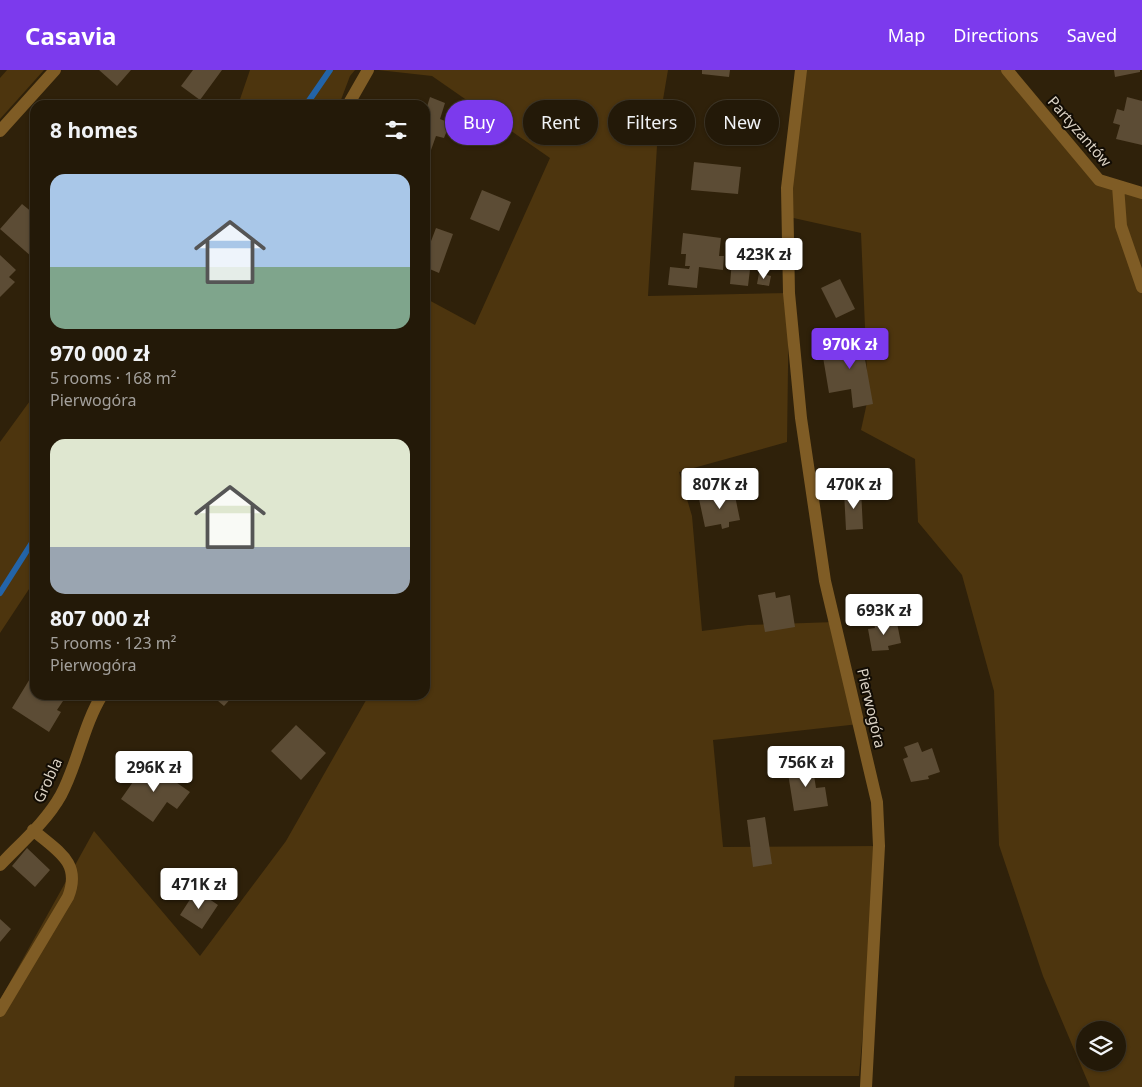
<!DOCTYPE html>
<meta charset="utf-8">
<style>
body{margin:0;font-family:"Noto Sans",sans-serif;background:#2b2212;color:#f1f3f6;height:100vh;display:flex;flex-direction:column;font-size:19px;white-space:nowrap}
*{box-sizing:border-box;margin:0}
p{font-size:16px;color:#a3a09c}
.icon{flex:none;width:28px;height:28px;fill:none;stroke:currentColor;stroke-width:2;stroke-linecap:round;stroke-linejoin:round}
.map{position:relative;flex:1;overflow:hidden}
.drawer{position:absolute;left:30px;top:30px;width:400px;height:600px;display:flex;flex-direction:column;background:#231908;border-radius:15px;box-shadow:0 1px 4px #0004,0 0 0 1px #403829}
.drawer>*{flex:none}
.guide{position:absolute;left:445px;top:30px;width:475px;height:45px;display:flex;gap:10px}
.fabs{position:absolute;left:1076px;top:951px;display:grid;gap:10px}
.fabs a{display:grid;place-items:center;width:50px;height:50px;border-radius:50%;background:#231908;box-shadow:0 1px 4px #0004,0 0 0 1px #403829;font-size:25px}
.price{position:absolute;translate:-50% -42px;padding:0 11px;border-radius:5px;background:#fff;color:#222;font-size:16px;line-height:32px;filter:drop-shadow(0 1px 2px #0008)}
.price::after{content:'';position:absolute;left:50%;top:30px;width:15px;height:11px;margin-left:-8px;background:inherit;clip-path:polygon(0 0,100% 0,50% 100%)}
.price.selected{background:#7c3aed;color:#fff}
ul{padding:0;list-style:none}
li{display:grid;align-content:center;gap:10px;height:265px;padding:0 20px}
li span{display:grid;place-items:center;height:155px;border-radius:15px;color:#555}
li>.icon{margin-inline-start:auto}
span .icon{width:90px;height:90px;fill:#fffc;stroke-width:1}
li b{font-size:21px}
h2{display:flex;justify-content:space-between;align-items:center;height:60px;padding:0 20px;font-size:21px}
.chip{padding:0 18px;border-radius:22px;background:#231908;box-shadow:0 1px 4px #0004,0 0 0 1px #403829;font-size:18px;line-height:45px}
.chip.selected{background:#7c3aed;color:#fff}
header{display:flex;align-items:center;gap:30px;box-sizing:border-box;height:70px;padding:0 25px;background:#7c3aed;color:#fff}
header strong{font-size:24px}
nav{display:flex;gap:28px;margin-inline-start:auto;font-size:18px}
.map>svg:first-child{display:block}
.green{fill:#4d350e;fill-rule:evenodd}
.lines{fill:none;stroke-linecap:round;stroke-linejoin:round}
.stream{stroke:#2364a8;stroke-width:6}
.building{fill:#5c4c35}
.minor{stroke:#7f5c25;stroke-width:12}
.labels{text-anchor:middle;dominant-baseline:central;stroke-width:4;stroke-linejoin:round;paint-order:stroke}
.street-label{font-size:15px;fill:#dad1c3;stroke:#120c04}
</style>
<header>
<strong>Casavia</strong>
<nav><a>Map</a><a>Directions</a><a>Saved</a></nav>
</header>
<div class="map">
<svg width="1142" height="1017" viewBox="0 0 1142 1017">
<rect width="100%" height="100%" fill="#2f210a"/>
<!-- green -->
<path class="green" d="M7,0H44L0,49V8Z
M250,0H355L350,6L339,35H238Z
M378,0H668L658,59L648,226L789,223L787,372L679,402L692,446L702,561L748,555L835,552L859,654L713,670L723,777L879,776L859,1006H735L734,1017H0V930L94,761L200,886L286,771L369,625H425V228L475,255L550,88L432,6Z
M801,0H1007L1099,110L1142,123V1017H1090L1043,906L999,775L994,621L962,505L918,452L915,389L861,360L868,328L861,163L789,147ZM1085,960H1118V992H1085Z
M35,324V510L0,563V372Z"/>
<g class="lines">
<!-- stream -->
<path class="stream" d="M306,35L330,0
M0,523L35,468"/>
</g>
<!-- building -->
<path class="building" d="M99,0H131L117,16Z
M193,0H222L200,30L181,16Z
M702,0H730L729,7L702,4Z
M1114,0H1140V2L1115,7Z
M430,27L445,33L440,49L450,53L444,68L436,66L431,80L425,78V43Z
M1127,27L1142,31V75L1116,69L1120,55L1113,53L1117,39L1124,41Z
M694,92L741,97L738,124L691,120Z
M425,106L431,108L425,125Z
M482,120L511,132L499,161L470,149Z
M22,134L33,143L35,140V184L32,187L0,159Z
M436,158L453,164L439,203L425,197V187Z
M683,163L721,168L719,186H724L723,200L699,197L697,218L668,215L670,197L689,199L690,196H685L686,184H681Z
M0,185L16,200L9,207L15,212L0,227Z
M732,190L751,191L748,216L730,214Z
M759,203L771,206L769,216L757,214Z
M840,209L855,239L836,248L821,218Z
M860,261L873,334L853,338L851,319L829,323L823,287L842,284L839,264Z
M861,420L863,459L846,460L844,421Z
M734,421L740,450L729,452V457L722,459L721,454L705,457L699,429Z
M775,522L776,528L790,525L795,557L765,562L758,525Z
M886,551L887,555L897,553L901,573L888,576L889,580L872,581L868,559L875,558L874,553Z
M31,607L35,610V625H59L65,628L57,640L61,642L49,662L12,638Z
M211,625H234L224,636Z
M296,655L326,683L301,710L271,681Z
M918,672L922,682L932,678L940,702L928,706L929,709L911,712L903,689L908,687L904,677Z
M147,692L190,722L177,739L167,732L153,752L121,729Z
M812,693L816,718L825,717L828,736L794,741L787,697Z
M765,747L772,794L753,797L747,750Z
M27,778L50,800L35,817L12,796Z
M196,820L218,835L202,859L180,845Z
M0,849L11,859L0,872Z"/>
<g class="lines">
<!-- minor -->
<path class="minor" d="M801,0L787,118L789,223L801,348L825,511L877,732L879,776L866,1017
M1007,0L1099,110L1142,123
M348,35L368,0
M0,61L55,0
M1118,116L1121,156L1142,217
M0,795C21,773 46,752 61,725C78,693 83,656 102,625
M0,941L68,827C82,792 57,781 33,760"/>
</g>
<g class="labels">
<!-- street labels -->
<g class="street-label">
<text transform="translate(1080 61) rotate(49)">Partyzantów</text>
<text transform="translate(872 638) rotate(77)">Pierwogóra</text>
<text transform="translate(47 710) rotate(-65)">Grobla</text>
</g>
</g>
</svg>
<div class="fabs">
<a><svg class="icon" aria-label="layers" viewBox="0 0 24 24"><path d="M12 4l9 5-9 5-9-5zM3 14l9 5 9-5"/></svg></a>
</div>
<b class="price" style="left:764px;top:210px">423K zł</b>
<b class="price selected" style="left:850px;top:300px">970K zł</b>
<b class="price" style="left:720px;top:440px">807K zł</b>
<b class="price" style="left:854px;top:440px">470K zł</b>
<b class="price" style="left:884px;top:566px">693K zł</b>
<b class="price" style="left:806px;top:718px">756K zł</b>
<b class="price" style="left:154px;top:723px">296K zł</b>
<b class="price" style="left:199px;top:840px">471K zł</b>
<div class="guide">
<a class="chip selected">Buy</a>
<a class="chip">Rent</a>
<a class="chip">Filters</a>
<a class="chip">New</a>
</div>
<section class="drawer">
<h2>8 homes<svg class="icon" aria-label="filters" viewBox="0 0 24 24"><path d="M4 7h16M4 17h16"/><circle cx="9" cy="7" r="2"/><circle cx="15" cy="17" r="2"/></svg></h2>
<ul>
<li><span style="background:linear-gradient(#a9c7e8 60%,#7fa58c 0)"><svg class="icon" aria-label="home" viewBox="0 0 24 24"><path d="M3 11l9-7 9 7M6 9v11h12V9"/></svg></span><div><b>970 000 zł</b><p>5 rooms · 168 m²</p><p>Pierwogóra</p></div></li>
<li><span style="background:linear-gradient(#dfe7d0 70%,#9aa5b1 0)"><svg class="icon" aria-label="home" viewBox="0 0 24 24"><path d="M3 11l9-7 9 7M6 9v11h12V9"/></svg></span><div><b>807 000 zł</b><p>5 rooms · 123 m²</p><p>Pierwogóra</p></div></li>
</ul>
</section>
</div>
